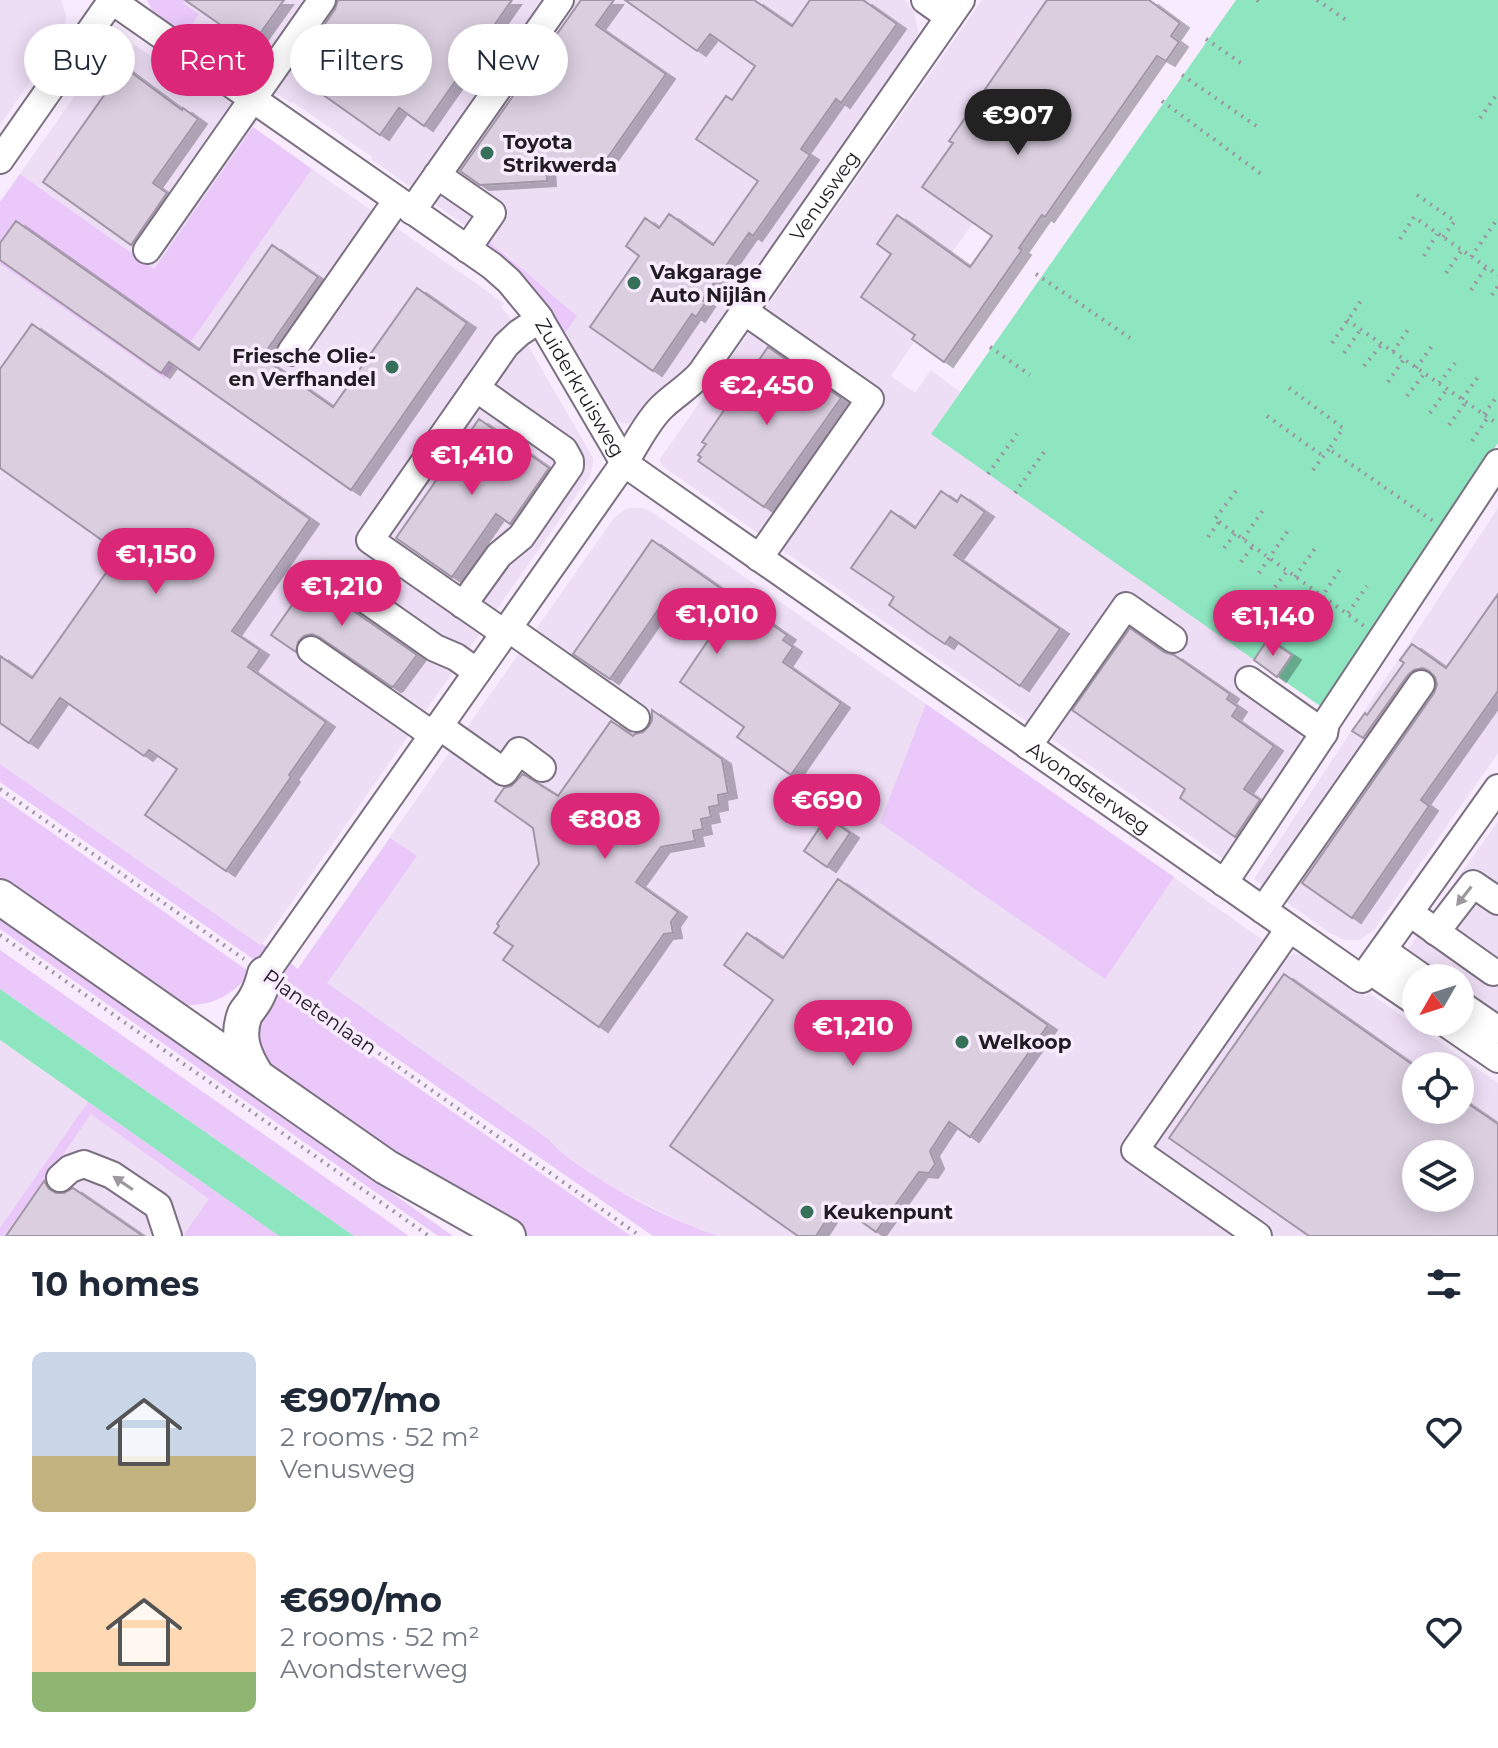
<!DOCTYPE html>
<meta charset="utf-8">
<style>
body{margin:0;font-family:Montserrat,sans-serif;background:#f2f2f3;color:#1f2937;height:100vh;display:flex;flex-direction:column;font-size:30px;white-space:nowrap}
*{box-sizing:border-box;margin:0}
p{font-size:26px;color:#747a83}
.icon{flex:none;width:44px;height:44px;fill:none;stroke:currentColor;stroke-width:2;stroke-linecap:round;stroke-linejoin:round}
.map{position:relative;height:1236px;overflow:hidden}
.drawer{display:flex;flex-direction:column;background:#fff;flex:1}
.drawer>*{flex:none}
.hud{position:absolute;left:24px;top:24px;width:800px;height:72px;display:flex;gap:16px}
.needle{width:52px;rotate:231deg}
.fabs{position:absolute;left:1402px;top:964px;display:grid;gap:16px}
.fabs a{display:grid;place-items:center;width:72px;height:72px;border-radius:50%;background:#fff;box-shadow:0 4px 20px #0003;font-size:40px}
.price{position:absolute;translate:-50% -68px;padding:0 18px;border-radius:28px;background:#db2777;color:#fff;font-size:26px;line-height:52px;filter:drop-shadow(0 2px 4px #0008)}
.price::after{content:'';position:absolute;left:50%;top:48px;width:24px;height:18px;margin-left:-12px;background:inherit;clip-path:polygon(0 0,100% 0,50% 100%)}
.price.selected{background:#222;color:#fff}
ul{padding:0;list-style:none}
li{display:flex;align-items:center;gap:24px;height:200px;padding:0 32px}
li span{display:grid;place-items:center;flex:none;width:224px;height:160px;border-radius:12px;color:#555}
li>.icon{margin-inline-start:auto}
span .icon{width:96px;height:96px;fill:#fffc;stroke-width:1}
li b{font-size:34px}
h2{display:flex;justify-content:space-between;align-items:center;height:96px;padding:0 32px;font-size:34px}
.chip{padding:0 28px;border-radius:36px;background:#fff;box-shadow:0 4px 20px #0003;font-size:28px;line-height:72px}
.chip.selected{background:#db2777;color:#fff}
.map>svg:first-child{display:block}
.built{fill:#edddf5;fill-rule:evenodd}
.green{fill:#eac9fa}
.water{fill:#8de6c0}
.building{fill:#dacedf;stroke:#a196a6;stroke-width:2;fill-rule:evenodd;filter:url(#shadow)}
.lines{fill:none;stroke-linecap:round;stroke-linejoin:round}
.minor-casing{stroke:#7a7080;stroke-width:30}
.major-casing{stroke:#7a7080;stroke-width:38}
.path{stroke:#9d94a1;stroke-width:4;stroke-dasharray:2 6;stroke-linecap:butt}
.minor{stroke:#fff;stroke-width:26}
.major{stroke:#fff;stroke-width:34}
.oneway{fill:#9b999c}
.poi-dot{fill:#377059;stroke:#f7ebfd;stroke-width:3}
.labels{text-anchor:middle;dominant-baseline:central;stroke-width:7;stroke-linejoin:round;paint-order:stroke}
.poi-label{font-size:20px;font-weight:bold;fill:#201c22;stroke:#f7ebfd;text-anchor:start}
.street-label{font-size:20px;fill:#201c22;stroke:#f7ebfd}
</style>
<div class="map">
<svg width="1498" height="1236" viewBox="0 0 1498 1236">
<defs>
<filter id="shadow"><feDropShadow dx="9" dy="5" stdDeviation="0" flood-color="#0004"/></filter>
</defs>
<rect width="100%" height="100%" fill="#f7ebfd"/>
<!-- built -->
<path class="built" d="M0,0H61L66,15L65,28L60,39L0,125Z
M185,0H905L914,11L918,31L915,45L691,367L637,420L627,423H622L611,417L563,336L576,316L540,286L510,257L486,240L371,159L372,157L293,102L291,103L270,90L188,31L199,14L183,3Z
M982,0H1132L926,289L942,301L891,376L915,393L931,370L960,392L931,434L1254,659L1237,685L1298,728L1301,745L1225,860L661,465L660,459Z
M121,44L136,46L164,65L170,56L259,119L154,269L20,174L105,53L110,49Z
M312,169L504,303L501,307L518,328L593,458V463L590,476L261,946L0,764V264L165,379Z
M634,508H642L652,512L1287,957L1294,954L1307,955L1366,997L1369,993L1498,1083V1236H717L690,1226L613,1188L299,973L303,961L614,518L626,509ZM1416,1066H1460V1110H1416ZM1416,1154H1460V1198H1416Z
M1498,508V753L1373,931L1359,940H1344L1330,933L1254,879Z
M1498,821V1041L1460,1015V978H1416L1394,969Z
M0,1040L88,1102L279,1236H0Z"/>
<!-- green -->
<path class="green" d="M147,0H185L183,3L199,14L184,37L154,14Z
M253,127L312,169L165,379L0,264V202L20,174L154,269Z
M486,240C518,263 546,291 577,316L563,336L489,250Z
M926,704L1174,877L1105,979L880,823Z
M0,764L260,945L262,944L269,948L259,963L0,782Z
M0,796L251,973C228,999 210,1007 175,1005L0,889Z
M390,838L417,856L327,983L548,1139C561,1154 576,1163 592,1174C631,1200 673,1220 717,1236H653L279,977L289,962L298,969Z
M0,918L22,933L453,1236H438L0,929Z
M0,950L409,1236H354L0,989Z
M272,986L631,1236H523L274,1077L258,1042L257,1028Z
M88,1102L279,1236H183L209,1199L91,1114L29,1204L26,1205L4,1236H0V1228Z"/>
<!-- water -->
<path class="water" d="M1236,0H1498V443L1323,708L931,434Z
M0,989L354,1236H279L0,1040Z"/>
<!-- building -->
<path class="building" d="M185,0H284L251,46Z
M338,0H512L424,126L399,108L380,135L312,87L330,60L310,46L335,9Z
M581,0H614L596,25L666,74L606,160L546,164L547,181L480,185L460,171Z
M625,0H754L792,26L810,0H863L897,24L841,103L836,99L801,149L810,155L753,236L749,233L702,300L706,302L696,317L692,314L653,371L590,327L639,256L626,246L645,218L659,228L669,214L713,245L758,181L696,139L726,96L732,100L755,66L710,34L697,51Z
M1047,0H1149L1180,23L1171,36L1179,42L1166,61L1157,56L1045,217L1042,215L1019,248L1022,250L944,362L912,339L915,335L861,297L891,254L877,244L897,215L970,267L992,236L922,187L953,143L949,141Z
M124,67L182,110L183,108L198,119L153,183L167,193L131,245L43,182Z
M16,221L199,350L272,245L318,277L262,357L333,407L417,288L467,323L351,490L169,362L161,373L0,260V243Z
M32,324L310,519L232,631L260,650L248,667L326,722L289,775L291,777L226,871L145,815L177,769L149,750L144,756L60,698L29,743L0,723V656L32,678L120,553L0,468V369Z
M768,347L841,398L764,507L698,461L701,457L698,455L706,444L702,442Z
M479,419L549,468L510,524L496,514L452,577L396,538Z
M941,491L957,502L961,495L985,512L954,555L1060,629L1020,686L950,637L945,644L930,634L889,605L894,597L851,568L891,511L915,528Z
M652,540L787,635L783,640L793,647L783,662L841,703L791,775L737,737L744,727L680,682L711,636L663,603L610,679L573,654Z
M323,561L348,578L342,582L339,590L340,598L345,605L417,655L394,686L392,687L319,637L312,634L304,636L298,642L296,652L271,635Z
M1498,594V691L1421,800L1429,806L1352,918L1302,883L1434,693L1437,685L1435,677L1429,671L1423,668L1414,670L1408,675L1363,738L1352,731L1365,713L1367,715L1404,663L1400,660L1412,644L1446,668Z
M1130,628L1164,652L1174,655L1230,694L1227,699L1238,707L1232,716L1274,746L1244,789L1260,800L1235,837L1180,798L1185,789L1072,710Z
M1268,639L1292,655L1277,677L1254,660Z
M652,710L722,759L728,793L718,795L719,805L709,807L711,817L701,819L703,829L693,831L695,841L661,847L636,882L678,912L671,922L673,933L664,934L599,1027L503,960L513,946L494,933L499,926L497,924L539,864L533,828L495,801L504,788L511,786L523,774L558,796L611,721L633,736L635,734L643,732L649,726L652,720Z
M827,817L850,833L827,867L804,851Z
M838,879L1048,1025L970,1137L949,1122L930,1151L935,1164L929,1173L919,1172L876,1232L837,1204L816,1236H798L670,1146L773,1000L724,965L747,933L783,958Z
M1284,974L1416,1067V1110H1460V1098L1498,1124V1236H1309L1169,1138ZM1416,1154H1460V1198H1416Z
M44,1181L49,1189L56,1193H64L73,1188L143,1236H6Z"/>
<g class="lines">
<defs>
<g id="minor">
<path id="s1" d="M111,0L492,266L509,281L538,316L624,463L1362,979L1498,788"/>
<path d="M925,0L949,17"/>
<path d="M0,160L112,0"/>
<path d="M437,175L492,213L467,249"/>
<path d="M412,211L560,0"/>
<path d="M147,250L322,0"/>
<path d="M744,311L870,399L759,558"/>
<path d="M291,352L397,200"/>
<path d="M355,592L435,648L456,657L477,672"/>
<path d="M463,605L499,555L521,537L570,466V461L564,450L476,388"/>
<path d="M508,628L636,718"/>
<path d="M504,633L370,540L506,345L519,333L540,319"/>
<path d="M311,650L433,735"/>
<path d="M439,726L504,772L519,751L542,768"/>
<path d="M1324,733L1326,723L1498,463"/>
<path d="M1028,746L1126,606L1173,639"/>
<path d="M1224,883L1324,733L1249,680"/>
<path d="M1263,910L1421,684"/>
<path d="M1410,913L1493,972"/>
<path d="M1436,932L1473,884L1498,901"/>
<path d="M1383,950L1423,978"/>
<path d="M1369,970L1416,1002"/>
<path id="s2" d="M265,974L624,463C636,445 646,423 661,408C674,395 689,387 701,373L961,0"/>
<path d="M1460,1004L1498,1030"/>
<path d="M1444,1022L1498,1059"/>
<path d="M60,1178L70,1169L84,1164L112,1175L158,1206L168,1236"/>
<path d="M1258,1236L1135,1150L1289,929"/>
</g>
<path id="major" d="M0,897L386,1167L508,1236
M256,1075C244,1056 236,1037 245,1014C248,1009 253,1004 256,998C260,991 263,982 265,974"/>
</defs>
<!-- minor casing -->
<use href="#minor" class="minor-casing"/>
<!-- major casing -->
<use href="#major" class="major-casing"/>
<!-- path -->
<path class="path" d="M1257,0L1263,5
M1317,0L1346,20
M1206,39L1241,63
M1182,75L1258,127
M1162,101L1261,174
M1480,118L1498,93
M1417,195L1455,221L1443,237
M1400,239L1414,217L1498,275
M1424,256L1437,234
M1471,257L1496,221
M1446,273L1462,250
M1036,274L1130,338
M1471,290L1486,267
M1492,295L1498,286
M1347,320L1498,424
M1332,343L1363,298
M990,347L1030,375
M1393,352L1409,328
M1344,353L1361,329
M1364,366L1382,344
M1416,368L1432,346
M1388,382L1404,359
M1439,383L1455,363
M1289,388L1343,428L1329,449L1433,521
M1407,396L1424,374
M1462,399L1478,377
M1430,413L1447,389
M1484,414L1498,395
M1267,416L1323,456
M1449,425L1466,402
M1472,441L1488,417
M1313,470L1329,449
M988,474L1017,434
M1236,491L1215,519L1364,626
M1015,493L1044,452
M1208,537L1219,522
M1243,539L1263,510
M1224,548L1235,534
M1241,562L1253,546
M1259,573L1289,529
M1295,577L1316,547
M1275,587L1287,571
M1312,612L1342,566
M1348,613L1367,586
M0,789L244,959
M0,935L429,1236
M287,989L640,1236"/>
<!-- minor -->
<use href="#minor" class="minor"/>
<!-- major -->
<use href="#major" class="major"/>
</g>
<!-- one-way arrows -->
<defs><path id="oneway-solid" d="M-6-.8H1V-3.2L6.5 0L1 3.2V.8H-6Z" transform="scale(2)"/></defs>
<g class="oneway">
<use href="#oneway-solid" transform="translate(1464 896) rotate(128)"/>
<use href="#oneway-solid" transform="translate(123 1183) rotate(-146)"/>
</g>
<!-- markers -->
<g class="poi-dot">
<circle cx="487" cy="153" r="8"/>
<circle cx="634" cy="283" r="8"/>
<circle cx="392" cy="367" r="8"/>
<circle cx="962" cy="1042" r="8"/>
<circle cx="807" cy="1212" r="8"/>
</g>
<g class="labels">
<!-- poi labels -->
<g class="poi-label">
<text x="503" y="142">Toyota<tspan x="503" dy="23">Strikwerda</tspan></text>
<text x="650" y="272">Vakgarage<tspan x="650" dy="23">Auto Nijlân</tspan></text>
<text x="376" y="356" text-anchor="end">Friesche Olie-<tspan x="376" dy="23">en Verfhandel</tspan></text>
<text x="978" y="1042">Welkoop</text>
<text x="823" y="1212">Keukenpunt</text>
</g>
<!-- street labels -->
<g class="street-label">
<text stroke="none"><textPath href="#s2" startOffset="960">Venusweg</textPath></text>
<text stroke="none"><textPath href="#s1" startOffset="616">Zuiderkruisweg</textPath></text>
<text stroke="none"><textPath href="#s1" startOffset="1270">Avondsterweg</textPath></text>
<text transform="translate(320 1012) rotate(35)">Planetenlaan</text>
</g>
</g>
</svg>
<div class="fabs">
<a><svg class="needle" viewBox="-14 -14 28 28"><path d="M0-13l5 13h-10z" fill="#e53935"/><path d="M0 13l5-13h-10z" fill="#747a83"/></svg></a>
<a><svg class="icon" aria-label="locate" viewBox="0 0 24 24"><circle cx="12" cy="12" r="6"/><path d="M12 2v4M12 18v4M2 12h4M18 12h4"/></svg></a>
<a><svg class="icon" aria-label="layers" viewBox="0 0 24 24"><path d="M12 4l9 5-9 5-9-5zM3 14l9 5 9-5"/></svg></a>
</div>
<b class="price selected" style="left:1018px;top:157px">€907</b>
<b class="price" style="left:767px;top:427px">€2,450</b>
<b class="price" style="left:472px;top:497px">€1,410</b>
<b class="price" style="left:156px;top:596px">€1,150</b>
<b class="price" style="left:342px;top:628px">€1,210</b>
<b class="price" style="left:717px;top:656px">€1,010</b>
<b class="price" style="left:1273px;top:658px">€1,140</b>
<b class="price" style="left:827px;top:842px">€690</b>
<b class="price" style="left:605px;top:861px">€808</b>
<b class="price" style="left:853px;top:1068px">€1,210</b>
<div class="hud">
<a class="chip">Buy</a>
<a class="chip selected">Rent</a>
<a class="chip">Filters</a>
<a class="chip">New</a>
</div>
</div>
<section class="drawer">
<h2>10 homes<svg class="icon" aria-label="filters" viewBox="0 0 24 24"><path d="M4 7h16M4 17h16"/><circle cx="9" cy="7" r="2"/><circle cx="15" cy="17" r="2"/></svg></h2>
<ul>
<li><span style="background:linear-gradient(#c9d6e8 65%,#c2b280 0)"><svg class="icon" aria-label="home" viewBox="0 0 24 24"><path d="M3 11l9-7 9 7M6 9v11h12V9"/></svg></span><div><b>€907/mo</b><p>2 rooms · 52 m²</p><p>Venusweg</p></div><svg class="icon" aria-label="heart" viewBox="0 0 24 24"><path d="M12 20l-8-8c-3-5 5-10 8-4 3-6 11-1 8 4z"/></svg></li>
<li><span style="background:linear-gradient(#ffd9b3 75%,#8fb573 0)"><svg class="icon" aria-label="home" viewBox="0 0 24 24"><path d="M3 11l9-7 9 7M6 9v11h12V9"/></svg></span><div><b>€690/mo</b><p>2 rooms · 52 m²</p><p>Avondsterweg</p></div><svg class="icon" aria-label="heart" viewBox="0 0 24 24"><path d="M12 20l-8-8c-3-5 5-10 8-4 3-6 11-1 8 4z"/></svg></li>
</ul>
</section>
